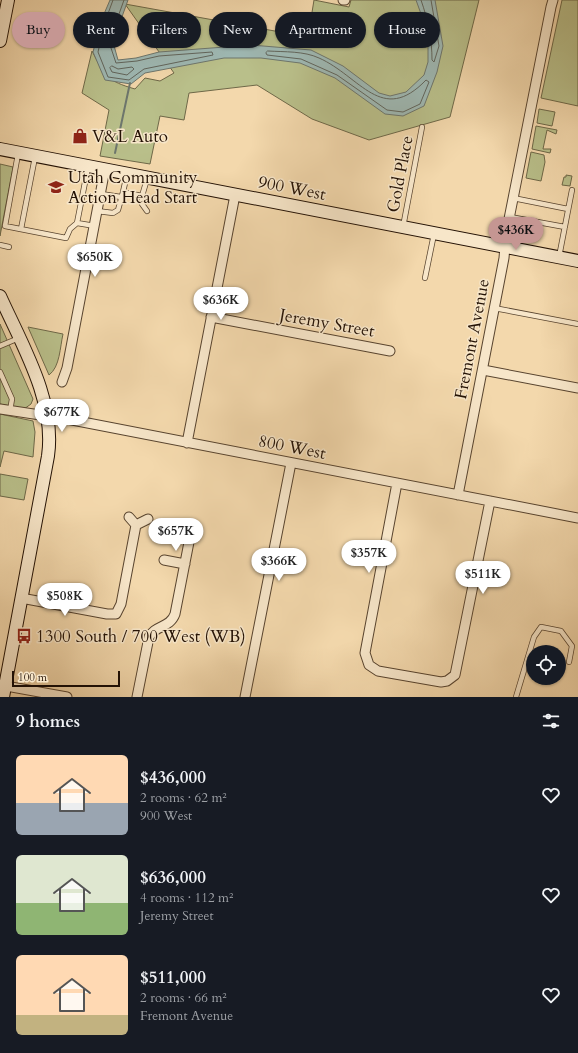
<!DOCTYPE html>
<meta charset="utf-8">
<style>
body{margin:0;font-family:Cardo,serif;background:#242831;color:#f1f3f6;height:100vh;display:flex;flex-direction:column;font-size:15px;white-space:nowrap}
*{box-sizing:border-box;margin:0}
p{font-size:13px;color:#9ea1a6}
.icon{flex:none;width:22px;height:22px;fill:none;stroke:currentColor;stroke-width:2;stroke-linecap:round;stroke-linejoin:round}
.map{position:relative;height:697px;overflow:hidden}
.details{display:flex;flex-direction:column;background:#171b24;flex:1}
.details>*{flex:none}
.guide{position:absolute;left:12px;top:12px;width:554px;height:36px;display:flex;gap:8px}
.controls{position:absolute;left:526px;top:645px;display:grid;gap:8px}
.controls a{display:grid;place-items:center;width:40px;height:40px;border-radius:50%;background:#171b24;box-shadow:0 1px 3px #0004;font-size:20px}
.scale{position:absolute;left:12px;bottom:10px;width:108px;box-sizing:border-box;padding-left:4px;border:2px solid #241205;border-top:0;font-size:11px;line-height:14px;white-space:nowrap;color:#241205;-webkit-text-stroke:3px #f7e6c9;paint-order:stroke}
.price{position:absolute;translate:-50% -34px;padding:0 9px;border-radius:14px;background:#fff;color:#222;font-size:13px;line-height:26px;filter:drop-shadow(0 1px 2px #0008)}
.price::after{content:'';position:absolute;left:50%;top:24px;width:12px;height:9px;margin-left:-6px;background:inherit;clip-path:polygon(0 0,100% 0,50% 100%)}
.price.active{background:#c59692;color:#111}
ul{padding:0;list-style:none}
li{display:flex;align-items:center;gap:12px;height:100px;padding:0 16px}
li span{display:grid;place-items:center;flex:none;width:112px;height:80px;border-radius:6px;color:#555}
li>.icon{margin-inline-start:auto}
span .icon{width:48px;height:48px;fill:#fffc;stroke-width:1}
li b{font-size:17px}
h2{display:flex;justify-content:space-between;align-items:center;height:48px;padding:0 16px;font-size:17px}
.chip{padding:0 14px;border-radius:18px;background:#171b24;box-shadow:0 1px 3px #0004;font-size:14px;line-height:36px}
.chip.active{background:#c59692;color:#111}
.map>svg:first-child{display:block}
.green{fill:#b9bf8a;stroke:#6e6848}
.water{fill:#9eb8b3;stroke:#6d766d}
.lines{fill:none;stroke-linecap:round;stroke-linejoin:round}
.shore{stroke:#61655c;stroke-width:1}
.stream{stroke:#6d766d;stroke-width:2}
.lane-casing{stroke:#58442f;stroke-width:6}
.street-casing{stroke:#58442f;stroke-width:11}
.secondary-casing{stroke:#241205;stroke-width:14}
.lane{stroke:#f7e6c9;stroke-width:4.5}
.street{stroke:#f7e6c9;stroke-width:9}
.secondary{stroke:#f7e6c9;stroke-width:12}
.labels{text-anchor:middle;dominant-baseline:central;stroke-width:3;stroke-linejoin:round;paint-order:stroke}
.poi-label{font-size:17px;fill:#241205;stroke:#f7e6c9;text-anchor:start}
.street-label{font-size:17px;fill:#241205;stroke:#f7e6c9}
</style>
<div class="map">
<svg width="578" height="697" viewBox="0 0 578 697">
<rect width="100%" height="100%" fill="#f3d8ac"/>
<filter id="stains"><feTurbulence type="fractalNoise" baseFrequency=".005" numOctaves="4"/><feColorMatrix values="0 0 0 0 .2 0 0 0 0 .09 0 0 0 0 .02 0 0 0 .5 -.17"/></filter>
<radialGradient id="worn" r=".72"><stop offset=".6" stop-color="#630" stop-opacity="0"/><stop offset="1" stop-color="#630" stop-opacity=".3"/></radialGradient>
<!-- green -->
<path class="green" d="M314,0L349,7L351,0H479L450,117L369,140L312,119L257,85L189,93L184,120L160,116L150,164L100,156L109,110L82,93L92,51C105,76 107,81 135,89L145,78L160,81L174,73L125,4L308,37Z
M562,0H578V106L541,98Z
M539,109L555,112L552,126L537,123Z
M536,126L557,130L556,134L547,130L543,149H551L550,153L532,149Z
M531,152L544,155L545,162L541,181L526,178Z
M0,164L13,167L0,236Z
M566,175L572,176L570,186L562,185L564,177H566Z
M0,324L33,399L31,404L24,409L0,404Z
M28,327L63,334C60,347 60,367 49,375Z
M0,414L33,421L35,432L33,457L4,451L0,467Z
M0,474L28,479L24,500L0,496Z"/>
<!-- water -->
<path class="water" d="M110,0H128L113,42L118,60L136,58L159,52L251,45L311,50L343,66L379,93L390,96L406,92L424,75L428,62V45L425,25L416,0H435L443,46L437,72L424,106L403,116L385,114L335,78L300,63L261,58H224L145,73L131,84L105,80L93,52L101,21Z"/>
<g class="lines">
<!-- shore -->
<path class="shore" d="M113,0L105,22L98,52L108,77L129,80L144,69L213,55L212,52L159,56L137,61L116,63L109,42L124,0
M421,0C428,20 432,39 432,60L434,62L439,46L431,0
M268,51C285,52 304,51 319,58C360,76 382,126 426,80L429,82L420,104L403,112L387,110L337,75L301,59L267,55L266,53Z
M112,66L118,69L132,67L134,69L127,75L112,72L110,68Z"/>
<!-- stream -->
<path class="stream" d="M115,153L130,83"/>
<defs>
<path id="lane" d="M18,154L5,226L66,238L70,229L77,223L95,226
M127,174L123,192L142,196L147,179
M101,194L121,197
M142,196V204L147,211
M513,198L568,209
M97,211L113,213L118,210L123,192
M510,217L565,227
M77,223L88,167
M403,227L422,127
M21,229L35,157
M0,245L9,247
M559,257L572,190
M425,278L434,234
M494,308L578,324
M0,346L19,338
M0,372L12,399L10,411
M516,697L534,637L541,627L561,631L572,646L569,662"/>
<path id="street" d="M343,0H345
M211,317L390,351
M483,370L578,388
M62,382L67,368L105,169
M0,409L67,419L578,518
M187,443L235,195
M397,483L365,653L369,665L378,671L441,682L447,681L455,675L490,501
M458,495L504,258L506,234L551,7L553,0
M136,525L148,519
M164,560L185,564
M21,598L107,614H116L121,604L136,525L129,517
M0,685L67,697
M137,697L149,637C155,625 170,628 175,614L190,537
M245,697L291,463"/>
<path id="secondary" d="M0,41L8,0
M0,149L578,261
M0,296C22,345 56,401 48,456L3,697"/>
</defs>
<!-- lane casing -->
<use href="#lane" class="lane-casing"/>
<!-- street casing -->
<use href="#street" class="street-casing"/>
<!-- secondary casing -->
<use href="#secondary" class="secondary-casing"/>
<!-- lane -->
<use href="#lane" class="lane"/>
<!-- street -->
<use href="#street" class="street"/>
<!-- secondary -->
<use href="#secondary" class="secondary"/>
</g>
<!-- icons -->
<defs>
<symbol id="shop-bare" viewBox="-9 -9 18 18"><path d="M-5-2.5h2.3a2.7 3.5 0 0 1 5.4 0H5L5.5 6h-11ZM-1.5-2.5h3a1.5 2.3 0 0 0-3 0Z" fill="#8f2418" stroke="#f7e6c9" stroke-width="2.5" paint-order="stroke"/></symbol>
<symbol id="school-bare" viewBox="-9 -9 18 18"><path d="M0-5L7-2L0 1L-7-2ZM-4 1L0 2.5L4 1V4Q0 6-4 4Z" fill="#8f2418" stroke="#f7e6c9" stroke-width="2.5" paint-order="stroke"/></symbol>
<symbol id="bus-bare" viewBox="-9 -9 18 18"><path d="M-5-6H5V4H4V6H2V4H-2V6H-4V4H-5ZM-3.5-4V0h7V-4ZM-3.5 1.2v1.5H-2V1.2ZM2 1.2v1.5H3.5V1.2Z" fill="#8f2418" stroke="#f7e6c9" stroke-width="2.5" paint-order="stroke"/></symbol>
</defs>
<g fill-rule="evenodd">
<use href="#shop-bare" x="69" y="125" width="22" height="22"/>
<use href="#school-bare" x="45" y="176" width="22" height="22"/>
<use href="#bus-bare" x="13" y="625" width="22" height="22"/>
</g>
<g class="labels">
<!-- poi labels -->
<g class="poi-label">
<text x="92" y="136">V&amp;L Auto</text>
<text x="68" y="177">Utah Community<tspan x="68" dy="20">Action Head Start</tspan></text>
<text x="36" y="636">1300 South / 700 West (WB)</text>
</g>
<!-- street labels -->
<g class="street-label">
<text transform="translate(400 174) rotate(-79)">Gold Place</text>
<text transform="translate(292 188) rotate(11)">900 West</text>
<text transform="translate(327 323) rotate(10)">Jeremy Street</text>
<text transform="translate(472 339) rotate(-79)">Fremont Avenue</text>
<text transform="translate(292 447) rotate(11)">800 West</text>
</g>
</g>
<rect width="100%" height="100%" filter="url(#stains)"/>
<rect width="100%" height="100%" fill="url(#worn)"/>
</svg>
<div class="controls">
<a><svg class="icon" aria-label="locate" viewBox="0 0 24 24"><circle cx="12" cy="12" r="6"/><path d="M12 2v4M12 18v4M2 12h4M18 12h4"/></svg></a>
</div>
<div class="scale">100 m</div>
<b class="price active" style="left:516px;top:251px">$436K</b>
<b class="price" style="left:95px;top:278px">$650K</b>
<b class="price" style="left:221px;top:321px">$636K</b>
<b class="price" style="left:62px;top:433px">$677K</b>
<b class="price" style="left:176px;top:552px">$657K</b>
<b class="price" style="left:369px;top:574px">$357K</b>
<b class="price" style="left:279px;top:582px">$366K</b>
<b class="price" style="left:483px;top:595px">$511K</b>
<b class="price" style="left:65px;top:617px">$508K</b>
<div class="guide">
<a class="chip active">Buy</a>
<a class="chip">Rent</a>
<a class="chip">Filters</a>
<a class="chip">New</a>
<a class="chip">Apartment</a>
<a class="chip">House</a>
</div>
</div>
<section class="details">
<h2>9 homes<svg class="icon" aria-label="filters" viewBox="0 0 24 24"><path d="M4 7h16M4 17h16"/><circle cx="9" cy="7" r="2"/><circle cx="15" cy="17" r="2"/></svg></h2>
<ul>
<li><span style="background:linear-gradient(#ffd9b3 60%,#9aa5b1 0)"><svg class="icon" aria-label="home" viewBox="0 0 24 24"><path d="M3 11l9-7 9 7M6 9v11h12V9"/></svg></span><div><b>$436,000</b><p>2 rooms · 62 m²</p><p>900 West</p></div><svg class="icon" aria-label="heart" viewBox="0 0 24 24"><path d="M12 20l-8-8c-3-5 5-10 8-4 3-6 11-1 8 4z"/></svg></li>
<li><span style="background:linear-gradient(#dfe7d0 60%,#8fb573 0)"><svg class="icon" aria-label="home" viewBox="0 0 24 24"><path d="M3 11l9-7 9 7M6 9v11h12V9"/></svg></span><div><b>$636,000</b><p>4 rooms · 112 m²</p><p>Jeremy Street</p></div><svg class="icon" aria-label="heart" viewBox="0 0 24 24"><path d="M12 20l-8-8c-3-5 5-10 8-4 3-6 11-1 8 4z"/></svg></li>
<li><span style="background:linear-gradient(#ffd9b3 75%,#c2b280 0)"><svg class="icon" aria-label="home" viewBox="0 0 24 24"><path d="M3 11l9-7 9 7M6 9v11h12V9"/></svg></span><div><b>$511,000</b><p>2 rooms · 66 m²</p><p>Fremont Avenue</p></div><svg class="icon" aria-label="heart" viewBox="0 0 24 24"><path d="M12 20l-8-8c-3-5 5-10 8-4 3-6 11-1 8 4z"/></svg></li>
</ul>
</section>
